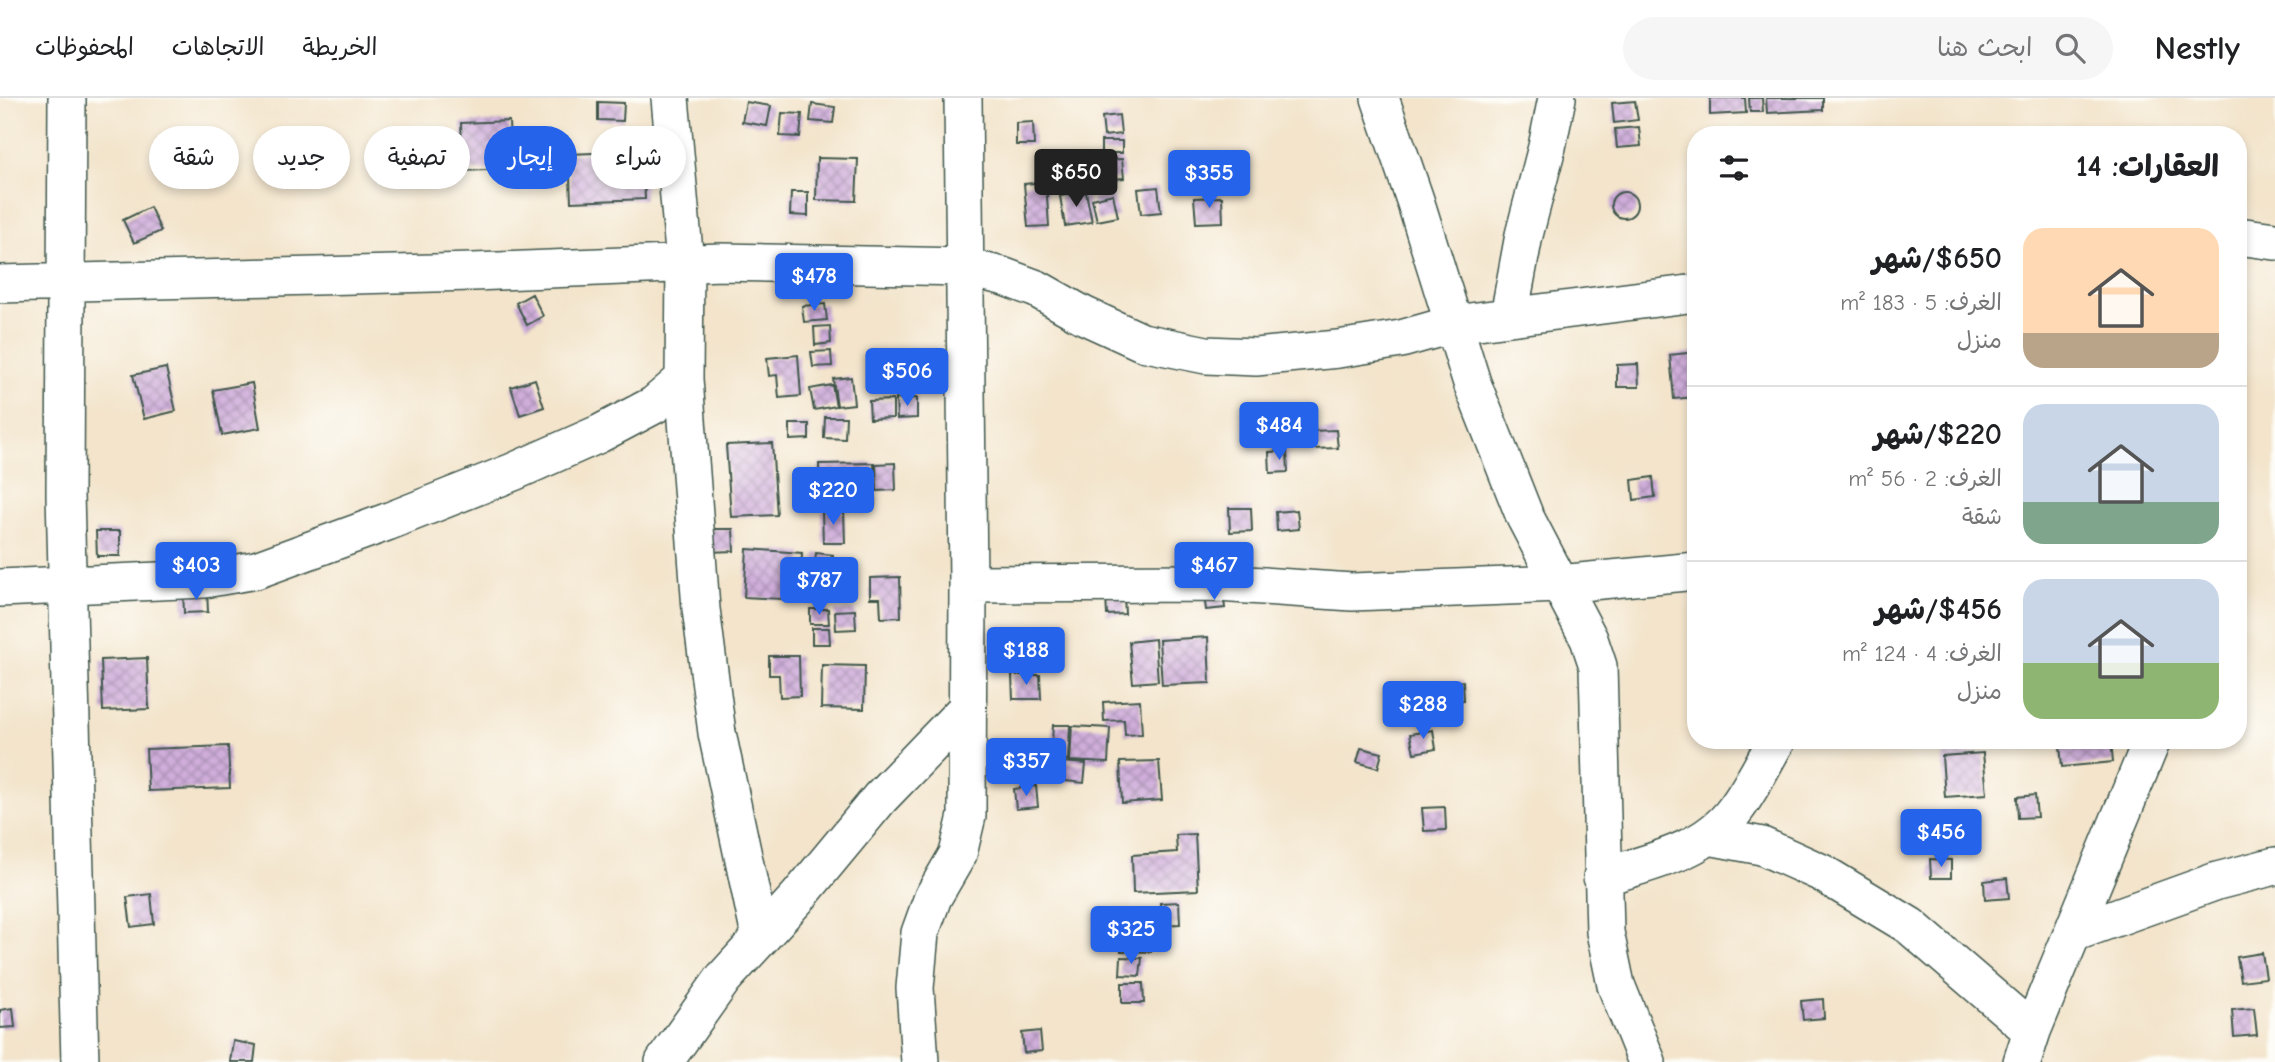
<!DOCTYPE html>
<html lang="ar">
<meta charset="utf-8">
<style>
body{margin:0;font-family:"Comic Neue","Playpen Sans Arabic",sans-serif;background:#f6f6f6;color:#202124;direction:rtl;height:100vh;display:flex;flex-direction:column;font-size:26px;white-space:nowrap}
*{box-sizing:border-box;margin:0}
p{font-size:23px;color:#757577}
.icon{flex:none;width:38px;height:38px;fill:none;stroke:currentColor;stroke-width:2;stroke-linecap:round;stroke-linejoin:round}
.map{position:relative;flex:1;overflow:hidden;direction:ltr}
.sheet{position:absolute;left:1687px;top:28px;width:560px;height:623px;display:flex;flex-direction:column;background:#fff;border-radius:28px;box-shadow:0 4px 10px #0003;direction:rtl}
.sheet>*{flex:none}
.hud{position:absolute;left:21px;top:28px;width:665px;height:63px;direction:rtl;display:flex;gap:14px}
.price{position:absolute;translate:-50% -60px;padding:0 16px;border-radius:7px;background:#2563eb;color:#fff;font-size:23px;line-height:46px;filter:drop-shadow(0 2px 4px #0008)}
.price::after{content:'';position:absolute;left:50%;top:42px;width:21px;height:16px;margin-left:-10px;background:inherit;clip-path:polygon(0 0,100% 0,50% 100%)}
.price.selected{background:#222;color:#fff}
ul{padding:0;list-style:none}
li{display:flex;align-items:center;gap:21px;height:175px;padding:0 28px}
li+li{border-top:2px solid #e0e0e0}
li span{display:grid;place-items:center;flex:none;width:196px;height:140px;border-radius:21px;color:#555}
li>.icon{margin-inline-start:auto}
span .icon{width:84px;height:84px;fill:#fffc;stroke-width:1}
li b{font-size:30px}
h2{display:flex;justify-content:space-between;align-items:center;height:84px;padding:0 28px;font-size:30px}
.pill{padding:0 24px;border-radius:32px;background:#fff;box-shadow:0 4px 10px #0003;font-size:24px;line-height:63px}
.pill.selected{background:#2563eb;color:#fff}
header{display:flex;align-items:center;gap:42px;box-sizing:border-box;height:98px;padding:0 35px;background:#fff;border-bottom:2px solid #e0e0e0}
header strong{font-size:33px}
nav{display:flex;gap:38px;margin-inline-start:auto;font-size:24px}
.search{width:490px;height:63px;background:#f6f6f6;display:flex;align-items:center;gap:18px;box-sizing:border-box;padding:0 24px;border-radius:38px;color:#757577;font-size:26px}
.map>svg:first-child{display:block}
.building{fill:url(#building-cross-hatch)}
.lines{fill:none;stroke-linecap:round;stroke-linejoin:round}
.street-casing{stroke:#3f564b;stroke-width:40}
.street{stroke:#fff;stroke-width:37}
</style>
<header>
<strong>Nestly</strong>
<div class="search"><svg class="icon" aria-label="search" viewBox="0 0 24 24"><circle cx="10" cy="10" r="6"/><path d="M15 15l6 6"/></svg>ابحث هنا</div>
<nav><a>الخريطة</a><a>الاتجاهات</a><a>المحفوظات</a></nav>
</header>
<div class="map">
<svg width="2275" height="964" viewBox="0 0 2275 964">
<defs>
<pattern id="building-cross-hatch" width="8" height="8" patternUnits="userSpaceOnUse" patternTransform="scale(1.75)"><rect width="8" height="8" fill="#d0aedb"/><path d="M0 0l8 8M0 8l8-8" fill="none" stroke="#a88fb2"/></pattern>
</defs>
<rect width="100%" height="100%" fill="#fdfcf7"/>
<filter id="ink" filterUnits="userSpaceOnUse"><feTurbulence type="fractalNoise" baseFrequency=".0143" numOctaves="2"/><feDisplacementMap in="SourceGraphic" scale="14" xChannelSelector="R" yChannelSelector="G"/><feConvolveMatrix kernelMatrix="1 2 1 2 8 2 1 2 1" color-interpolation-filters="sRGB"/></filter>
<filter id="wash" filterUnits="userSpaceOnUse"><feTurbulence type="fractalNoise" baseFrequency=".00686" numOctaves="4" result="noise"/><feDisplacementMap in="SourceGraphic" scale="28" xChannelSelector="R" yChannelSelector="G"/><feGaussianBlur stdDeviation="1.57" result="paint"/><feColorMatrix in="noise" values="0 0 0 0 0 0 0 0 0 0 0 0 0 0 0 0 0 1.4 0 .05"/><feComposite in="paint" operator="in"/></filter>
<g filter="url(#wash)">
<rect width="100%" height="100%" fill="#f3e4cb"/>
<g id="blocks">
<!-- building -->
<path class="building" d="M1710,0H1745L1746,15L1710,17Z
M1749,0H1762L1763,14H1750Z
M1766,0H1823V12L1767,15Z
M1635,3L1638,22L1614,25L1612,5Z
M598,4L624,5L623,23L598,22Z
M746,4L771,8L767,28L742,24Z
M812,6L835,9L833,25L810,23Z
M782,15L802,16L800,39L780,38Z
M1119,17L1121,36L1104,38L1102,19Z
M509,23L511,71L463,73L461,25Z
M1033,24L1034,47H1016V25Z
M1639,29L1641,48L1617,50L1615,31Z
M1101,43H1122V55H1101Z
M643,53L645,101L571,104L569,56Z
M817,60L858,61L856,103L816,102Z
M1122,61L1124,80L1103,82L1102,62Z
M1046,84L1049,128L1028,129L1024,86Z
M1158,89L1161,114L1141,116L1138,91Z
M791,94H808V118L790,117Z
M1086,94L1092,124L1065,128L1060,98Z
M1611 107a13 13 0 1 1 26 0a13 13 0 1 1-26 0Z
M1113,96L1118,119L1097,123L1092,101Z
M1222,99L1223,124L1196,125L1194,100Z
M150,109L161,133L134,145L123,122Z
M532,196L543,218L527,227L516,205Z
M825,206L827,222L804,224L802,208Z
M830,228L831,245L815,247L814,229Z
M831,253L832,268L813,269L811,254Z
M1696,254V299L1674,301L1670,257Z
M798,257L801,298L779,300L777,277L769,278L767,260Z
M1638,266L1639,289H1617V267Z
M166,270L176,313L144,321L133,277Z
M851,279L854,306L837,308L833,281Z
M535,281L544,309L520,317L511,289Z
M252,285L260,330L222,337L213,292Z
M832,287L836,308L814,312L810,291Z
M917,300V320L897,321L896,301Z
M893,302V320L870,321L869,303Z
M825,319H846L845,341L824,340Z
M790,326H809V341L790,342Z
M1336,332L1338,350L1312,351L1311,333Z
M772,345L777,417L731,419L726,347Z
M1287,353L1288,374L1270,375L1269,354Z
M874,365L875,407L820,408L819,366Z
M895,365L896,392L877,393L876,366Z
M1653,379L1655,399L1634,402L1632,382Z
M1229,410H1251L1252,433L1230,434Z
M1297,412L1299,431L1277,433L1276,414Z
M822,413H844L845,445H823Z
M708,431H733L734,453L708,454Z
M96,433H120V458H97Z
M747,451L802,455L800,502L744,499Z
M816,455L833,457L831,473L814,472Z
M900,479L901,519L881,520L880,500H870V480Z
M207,492L208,514L184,515L183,493Z
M1223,495L1225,510L1206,512L1204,497Z
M1124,497L1125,516L1107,517L1106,499Z
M810,511H828L829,526H810Z
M855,512L856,531L836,532L835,513Z
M812,530H829L830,546H812Z
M1208,539L1210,585L1162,587L1159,542Z
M1155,541L1158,583L1133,585L1129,544Z
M769,558H799L800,598L780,599L779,577H769Z
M147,560L149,611L103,613L101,562Z
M822,567L865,568L864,611L821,610Z
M1012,577H1040L1041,601H1013Z
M1463,583L1464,602L1438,604L1436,586Z
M1140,602L1142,636L1125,637L1124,622L1104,623L1103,604Z
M1053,627H1070L1068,662L1051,661Z
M1072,628L1110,630L1108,665L1070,663Z
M1433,632L1436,651L1414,655L1410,636Z
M2071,642H2111L2113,664L2062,669L2060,647L2072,646Z
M228,648L230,690L148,693L146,651Z
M1361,650L1382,655L1378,670L1357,664Z
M1983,655L1987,696L1945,699L1942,658Z
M1049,663L1086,666L1084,685L1047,681Z
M1159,663L1162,702L1122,705L1120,664Z
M1036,688L1038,709L1016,711L1014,691Z
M2035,697L2037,719L2018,720L2017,699Z
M1445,709L1446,732L1424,733L1422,710Z
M1195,736L1198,792L1133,795L1132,757L1177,754L1176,737Z
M1930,761L1951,762V780H1931Z
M2007,780L2009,800L1985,802L1984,783Z
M151,796L154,826L131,829L127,799Z
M1179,804L1180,826L1161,827L1160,805Z
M1122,837H1152L1151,854L1121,853Z
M2262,855L2266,880L2241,883L2237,859Z
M1121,859L1142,860L1140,878L1120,877Z
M1122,885H1143L1144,905H1122Z
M1823,901L1824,920L1803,922L1801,903Z
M13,910L15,929L0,930V912Z
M2254,910L2257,937L2234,939L2232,912Z
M1040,933L1042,953L1024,955L1022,935Z
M233,943L256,947L254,964H230Z"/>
</g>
</g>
<g filter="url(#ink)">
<use href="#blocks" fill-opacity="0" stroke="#3f564b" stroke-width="2"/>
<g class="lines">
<defs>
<path id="street" d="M67,0L65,396L80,964
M670,0L685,165L684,281L701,511L717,635L760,838
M1380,0L1415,102L1472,285L1525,419L1589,541L1598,568L1605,834L1616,887L1647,964
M2238,138L2275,143
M0,186L473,174L721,164L965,169L1002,178L1037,191L1083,217L1142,244L1206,257L1256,259L1338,251L1401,241L1454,226L1696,195
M1509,218L1524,137L1547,49L1557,0
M968,486L1218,485L1352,494L1559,486L1696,473
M0,490L204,481L256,472L387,424L513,374L599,336L654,307L684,281
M1709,738L1762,748L1822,775L1910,828L2032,933
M1602,779C1648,765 1706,753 1735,712C1751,691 1763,665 1777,642
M2073,835L2217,783L2275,768
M664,964L723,881L798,799L880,700L967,610
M920,964L915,890L920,835L933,799L958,756L967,718L968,486L963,0
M2022,964L2032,933L2152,642"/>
</defs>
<!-- street casing -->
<use href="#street" class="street-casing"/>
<!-- street -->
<use href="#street" class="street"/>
</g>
</g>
</svg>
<b class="price selected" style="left:1076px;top:111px">$650</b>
<b class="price" style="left:1209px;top:112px">$355</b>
<b class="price" style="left:814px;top:215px">$478</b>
<b class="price" style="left:907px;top:310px">$506</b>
<b class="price" style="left:1279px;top:364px">$484</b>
<b class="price" style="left:833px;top:429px">$220</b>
<b class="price" style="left:196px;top:504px">$403</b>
<b class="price" style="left:1214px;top:504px">$467</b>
<b class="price" style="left:819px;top:519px">$787</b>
<b class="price" style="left:1026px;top:589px">$188</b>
<b class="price" style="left:1423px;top:643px">$288</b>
<b class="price" style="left:1026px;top:700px">$357</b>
<b class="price" style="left:1941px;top:771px">$456</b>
<b class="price" style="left:1131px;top:868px">$325</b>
<div class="hud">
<a class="pill">شراء</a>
<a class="pill selected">إيجار</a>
<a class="pill">تصفية</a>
<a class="pill">جديد</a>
<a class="pill">شقة</a>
</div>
<section class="sheet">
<h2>العقارات: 14<svg class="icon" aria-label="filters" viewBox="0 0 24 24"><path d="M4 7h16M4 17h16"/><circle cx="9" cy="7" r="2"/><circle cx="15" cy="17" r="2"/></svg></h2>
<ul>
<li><span style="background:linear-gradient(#ffd9b3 75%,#b9a48a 0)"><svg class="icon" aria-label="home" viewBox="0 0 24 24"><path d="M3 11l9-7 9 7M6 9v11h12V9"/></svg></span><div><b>$650/شهر</b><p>الغرف: 5 · 183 m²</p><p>منزل</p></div></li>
<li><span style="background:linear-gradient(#c9d6e8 70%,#7fa58c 0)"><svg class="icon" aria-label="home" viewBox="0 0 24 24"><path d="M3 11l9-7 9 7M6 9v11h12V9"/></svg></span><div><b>$220/شهر</b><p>الغرف: 2 · 56 m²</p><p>شقة</p></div></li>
<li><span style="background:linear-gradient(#c9d6e8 60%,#8fb573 0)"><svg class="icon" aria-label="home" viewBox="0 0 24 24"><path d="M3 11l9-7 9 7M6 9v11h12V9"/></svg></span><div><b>$456/شهر</b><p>الغرف: 4 · 124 m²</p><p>منزل</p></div></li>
</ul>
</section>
</div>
